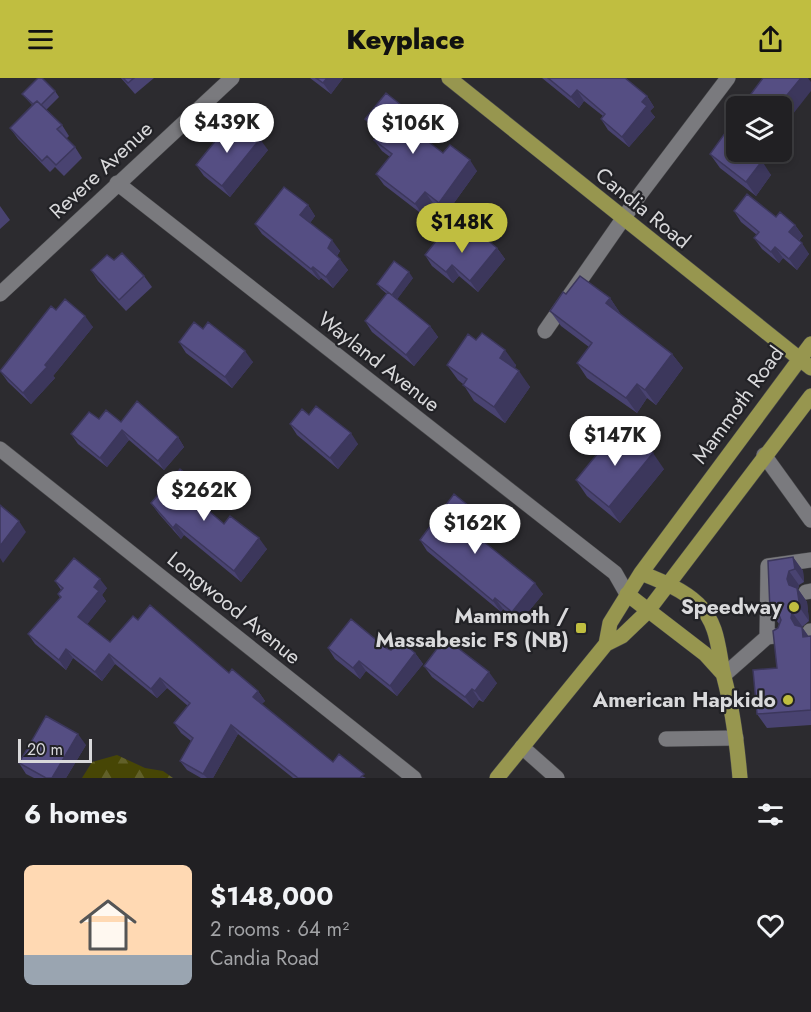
<!DOCTYPE html>
<meta charset="utf-8">
<style>
body{margin:0;font-family:Jost,sans-serif;background:#29282b;color:#f1f3f6;height:100vh;display:flex;flex-direction:column;font-size:22px;white-space:nowrap}
*{box-sizing:border-box;margin:0}
p{font-size:20px;color:#a2a3a6}
.icon{flex:none;width:33px;height:33px;fill:none;stroke:currentColor;stroke-width:2;stroke-linecap:round;stroke-linejoin:round}
.map{position:relative;height:700px;overflow:hidden}
.panel{display:flex;flex-direction:column;background:#212023;flex:1}
.panel>*{flex:none}
.tools{position:absolute;left:726px;top:18px;display:grid;gap:12px}
.tools a{display:grid;place-items:center;width:66px;height:66px;border-radius:9px;background:#212023;box-shadow:0 3px 9px #0003,0 0 0 2px #3e3e41;font-size:30px}
.scale{position:absolute;left:18px;bottom:15px;width:74px;box-sizing:border-box;padding-left:6px;border:3px solid #d9d9db;border-top:0;font-size:16px;line-height:21px;white-space:nowrap;color:#d9d9db;-webkit-text-stroke:4px #222226;paint-order:stroke}
.price{position:absolute;translate:-50% -51px;padding:0 14px;border-radius:21px;background:#fff;color:#222;font-size:20px;line-height:39px;filter:drop-shadow(0 2px 3px #0008)}
.price::after{content:'';position:absolute;left:50%;top:36px;width:18px;height:14px;margin-left:-9px;background:inherit;clip-path:polygon(0 0,100% 0,50% 100%)}
.price.current{background:#c0be40;color:#111}
ul{padding:0;list-style:none}
li{display:flex;align-items:center;gap:18px;height:150px;padding:0 24px}
li+li{border-top:2px solid #3e3e41}
li span{display:grid;place-items:center;flex:none;width:168px;height:120px;border-radius:9px;color:#555}
li>.icon{margin-inline-start:auto}
span .icon{width:72px;height:72px;fill:#fffc;stroke-width:1}
li b{font-size:26px}
h2{display:flex;justify-content:space-between;align-items:center;height:72px;padding:0 24px;font-size:26px}
header{display:flex;justify-content:space-between;align-items:center;height:78px;padding:0 24px;background:#c0be40;color:#111;font-size:27px;font-weight:800}
.map>svg:first-child{display:block}
.forest{fill:url(#forest-firs)}
.lines{fill:none;stroke-linecap:round;stroke-linejoin:round}
.minor-casing{stroke:#47474a;stroke-width:16}
.major-casing{stroke:#47474a;stroke-width:16}
.minor{stroke:#7a7a7e;stroke-width:15}
.major{stroke:#97964f;stroke-width:15}
.wall{fill:#494371}
.shaded-wall{fill:#3c375c}
.building{fill:#554e83;stroke:#3c375c;stroke-width:1.5}
.poi-dot{fill:#c0be40;stroke:#222226;stroke-width:2}
.labels{text-anchor:middle;dominant-baseline:central;stroke-width:4.5;stroke-linejoin:round;paint-order:stroke}
.street-label{font-size:21px;fill:#d9d9db;stroke:#222226}
.poi-label{font-size:21px;font-weight:bold;fill:#d9d9db;stroke:#222226;text-anchor:end}
</style>
<header><svg class="icon" aria-label="menu" viewBox="0 0 24 24"><path d="M4 6h16M4 12h16M4 18h16"/></svg>Keyplace<svg class="icon" aria-label="share" viewBox="0 0 24 24"><path d="M12 15V3M7 8l5-5 5 5M5 13v7h14v-7"/></svg></header>
<div class="map">
<svg width="811" height="700" viewBox="0 0 811 700">
<defs>
<pattern id="forest-firs" width="22" height="20" patternUnits="userSpaceOnUse" patternTransform="scale(1.5)"><rect width="22" height="20" fill="#474605"/><path d="M5 1l3.5 6h-7zM16 11l3.5 6h-7z" fill="#616029"/></pattern>
</defs>
<rect width="100%" height="100%" fill="#2c2b2f"/>
<!-- forest -->
<path class="forest" d="M117,677L145,690L163,693L173,700H82L92,684Z"/>
<g class="lines">
<defs>
<path id="minor" d="M117,105L615,495L627,516
M0,216L232,0
M545,253L641,115L728,0
M0,371L414,700
M764,377L811,442
M806,514L811,513
M810,553H811
M767,559L768,488L811,482
M724,597L767,559L775,558
M666,661L736,660
M522,669L557,700"/>
<path id="major" d="M449,0L811,290
M641,495C661,503 682,511 698,526C719,546 718,573 724,599C733,633 737,665 740,700
M627,516L705,576L724,597
M606,566L610,545L641,495L811,266
M497,700L606,566L622,558L647,534L811,318"/>
</defs>
<!-- minor casing -->
<use href="#minor" class="minor-casing"/>
<!-- major casing -->
<use href="#major" class="major-casing"/>
<!-- minor -->
<use href="#minor" class="minor"/>
<!-- major -->
<use href="#major" class="major"/>
</g>
<!-- wall -->
<path class="wall" d="M121,0H154L135,16Z
M310,0H343L331,16Z
M542,0H625L647,18L654,29L650,33L655,39L629,69L608,52L601,41L603,38L584,23L579,30Z
M55,13L59,19L46,32L62,47L69,58L66,61L75,69L82,80L64,98L55,89L50,94L18,61L10,50L32,27L22,16Z
M365,41L427,53L422,59L443,75L477,93L446,136L433,125L423,137L384,107L376,96L390,79L382,73L374,62L379,56L373,52Z
M234,58L268,72L230,119L204,98L196,87Z
M736,74H762L757,80L771,97L756,118L720,90L710,76Z
M308,127L315,138L310,145L340,173L337,178L348,192L333,210L321,200L319,202L262,156L255,146Z
M0,128L10,142L0,151Z
M734,133L776,139L795,147L803,158L799,163L809,176L797,192L783,180L779,185L762,171L754,160L757,157L741,144Z
M476,157L497,170L505,181L478,214L459,198L453,205L432,188L425,177L461,166Z
M114,182L144,198L152,209L126,233L98,203L91,192Z
M413,200L397,221L430,248L438,259L414,288L372,254L365,243L387,216L381,211L377,206Z
M566,216L610,220L620,235V236L672,276L683,290L656,327L647,320L637,335L587,300L577,285L589,269L561,248L550,233Z
M56,232L93,249L53,298L55,300L31,326L8,304L0,293Z
M203,251L253,284L232,310L186,275L179,264Z
M476,262L516,287L515,290L530,309L505,345L474,323L463,306L458,302L447,287Z
M309,337L358,366L338,391L297,357L290,346Z
M99,341L121,344L178,359L184,369L164,392L129,362L107,389L78,366L71,356Z
M664,391L620,445L587,418L576,402Z
M203,414L197,422L224,446L267,471L241,504L184,457L181,461L159,436L151,425Z
M492,452L483,463L543,516L519,545L503,531L501,534L427,473L420,462Z
M793,479L803,493L804,504L799,507L798,511L807,524L809,543L802,549L809,559L811,558V647L767,650L757,636L777,590L778,550L779,546L770,533Z
M55,503L107,510L102,517L106,523L87,546L110,564L138,542L258,613L265,623L261,626L333,684L366,700H293L238,656L213,700H201L187,692L180,683L191,663L181,655L174,645L188,628L167,610L157,620L115,586L102,603L73,580L66,592L35,566L28,556L60,520L58,516L61,512Z
M328,570H386L391,572L415,575L423,586L397,618L366,593L360,601L335,581Z
M424,588L497,605L483,624L479,622L473,630L432,599Z
M86,667L66,700H34L26,696L19,685Z"/>
<!-- shaded-wall -->
<path class="shaded-wall" d="M327,0H343L331,16L323,5Z
M801,0H808L811,4V13L782,50V28H778Z
M577,12L584,23L579,30L571,19Z
M647,18L654,29L650,33L655,39L629,69L622,59L642,24Z
M420,42L427,53L420,62L412,51Z
M260,61L268,72L230,119L222,108Z
M747,74H762L754,84Z
M470,82L477,93L446,136L439,125Z
M762,83L771,97L756,118L746,104Z
M425,114L433,125L423,137L415,126Z
M308,127L315,138L308,148L300,137Z
M795,147L803,158L796,165L789,154Z
M332,162L340,173L335,181L328,170Z
M802,165L809,176L797,192L789,181Z
M775,169L783,180L779,185L771,174Z
M497,170L505,181L478,214L470,203Z
M340,181L348,192L333,210L326,199Z
M452,187L459,198L453,205L446,194Z
M313,189L321,200L319,202L311,191Z
M409,194L413,200L396,223L392,217Z
M610,220L620,235L616,240L606,225Z
M85,238L93,249L53,298L55,300L31,326L23,315Z
M430,248L438,259L414,288L406,277Z
M505,272L516,287L511,296L500,280Z
M245,273L253,284L232,310L225,299Z
M672,276L683,290L656,327L645,312Z
M519,293L530,309L505,345L494,329Z
M637,306L647,320L637,335L626,320Z
M122,352L129,362L107,389L100,380Z
M351,355L358,366L338,391L330,380Z
M178,359L184,369L164,392L158,383Z
M653,375L664,391L620,445L609,429Z
M195,403L203,414L194,425L187,414Z
M485,441L492,452L481,466L473,455Z
M19,443L26,454L3,485L0,480V468Z
M176,446L184,457L181,461L173,450Z
M259,460L267,471L241,504L234,493Z
M793,479L803,493L804,504L795,491Z
M789,493L799,507L798,511L807,524L809,543L800,530L787,501Z
M100,501L107,510L102,517L106,523L85,549L78,539L94,509Z
M535,505L543,516L519,545L512,534Z
M495,520L503,531L501,534L493,523Z
M792,534L802,548L800,554L802,549L811,562V570L791,540Z
M66,571L73,580L66,592L59,582Z
M415,575L423,586L397,618L390,608Z
M109,576L115,586L102,603L95,594Z
M359,583L366,593L360,601L353,590Z
M489,594L497,605L483,624L475,613Z
M160,600L167,610L157,620L151,611Z
M472,611L479,622L473,630L465,619Z
M258,613L265,623L259,629L253,619Z
M231,647L238,656L213,700H207L203,696Z
M78,656L86,667L66,700H52Z"/>
<!-- building -->
<path class="building" d="M38,0H42L55,13L41,27L37,23L33,26L22,16Z
M123,0H134L128,5Z
M316,0H327L323,5Z
M548,0H625L647,18L642,24L647,28L622,59L601,41L605,36L577,12L571,19Z
M763,0H801L778,28H742Z
M386,15L420,42L412,51L443,75L450,67L470,82L439,125L425,114L415,126L376,96L392,76L374,62L381,53L365,41Z
M37,23L62,47L57,51L75,69L56,87L47,78L42,83L10,50Z
M736,40V74H749L762,83L746,104L710,76Z
M243,47L260,61L222,108L196,87L225,51L234,58Z
M284,109L308,127L300,137L332,162L328,170L340,181L326,199L313,189L311,191L255,146Z
M747,116L776,139L780,134L795,147L789,154L802,165L789,181L775,169L771,174L754,160L759,154L734,133Z
M444,153L461,166L472,153L476,157L478,154L497,170L470,203L452,187L446,194L425,177Z
M122,175L144,198L119,222L91,192L107,177L114,182Z
M394,183L409,194L392,217L377,206Z
M580,198L610,220L606,225L672,276L645,312L637,306L626,320L577,285L592,265L550,233L563,214L566,216Z
M388,214L430,248L406,277L365,243Z
M65,221L85,238L45,287L47,289L23,315L0,293L51,228L56,232Z
M194,244L203,251L208,244L245,273L225,299L179,264Z
M482,255L505,272L500,280L519,293L494,329L463,307L467,301L447,287L468,256L476,262Z
M137,323L178,359L158,383L122,352L100,380L71,356L89,334L99,341L106,332L121,344Z
M316,328L351,355L330,380L290,346L302,331L309,337Z
M620,348L653,375L609,429L576,402Z
M180,391L195,403L187,414L224,446L230,438L259,460L234,493L176,446L173,450L151,425Z
M454,416L485,441L473,455L535,505L512,534L495,520L493,523L420,462Z
M0,427L19,443L0,468Z
M793,479L795,491L789,493L787,501L789,507L797,510L800,530L792,534L791,540L795,547L802,549L803,559L811,558V632L757,636L753,592L777,590L773,553L778,550L781,542L779,537L770,533L768,483Z
M74,480L100,501L94,509L99,513L78,539L110,564L133,538L138,542L150,527L229,595L232,591L258,613L253,619L333,684L339,676L364,696L360,700H298L231,647L203,696L180,683L193,660L174,645L190,625L160,600L151,611L109,576L95,594L66,571L59,582L28,556L61,519L58,516L63,510L55,503Z
M351,541L386,570L391,572L400,562L415,575L390,608L359,583L353,590L328,570Z
M445,560L489,594L475,613L472,611L465,619L424,588Z
M46,638L78,656L52,700H46L19,685Z"/>
<!-- markers -->
<g class="poi-dot">
<circle cx="794" cy="529" r="6"/>
<rect x="575" y="544" width="12" height="12" rx="3"/>
<circle cx="788" cy="622" r="6"/>
</g>
<g class="labels">
<!-- street labels -->
<g class="street-label">
<text transform="translate(101 92) rotate(-43)">Revere Avenue</text>
<text transform="translate(643 130) rotate(39)">Candia Road</text>
<text transform="translate(379 284) rotate(38)">Wayland Avenue</text>
<text transform="translate(738 327) rotate(-54)">Mammoth Road</text>
<text transform="translate(234 530) rotate(39)">Longwood Avenue</text>
</g>
<!-- poi labels -->
<g class="poi-label">
<text x="782" y="529">Speedway</text>
<text x="569" y="538">Mammoth /<tspan x="569" dy="24">Massabesic FS (NB)</tspan></text>
<text x="776" y="622">American Hapkido</text>
</g>
</g>
</svg>
<div class="tools">
<a><svg class="icon" aria-label="layers" viewBox="0 0 24 24"><path d="M12 4l9 5-9 5-9-5zM3 14l9 5 9-5"/></svg></a>
</div>
<div class="scale">20 m</div>
<b class="price" style="left:227px;top:76px">$439K</b>
<b class="price" style="left:413px;top:77px">$106K</b>
<b class="price current" style="left:462px;top:176px">$148K</b>
<b class="price" style="left:615px;top:389px">$147K</b>
<b class="price" style="left:204px;top:444px">$262K</b>
<b class="price" style="left:475px;top:477px">$162K</b>
</div>
<section class="panel">
<h2>6 homes<svg class="icon" aria-label="filters" viewBox="0 0 24 24"><path d="M4 7h16M4 17h16"/><circle cx="9" cy="7" r="2"/><circle cx="15" cy="17" r="2"/></svg></h2>
<ul>
<li><span style="background:linear-gradient(#ffd9b3 75%,#9aa5b1 0)"><svg class="icon" aria-label="home" viewBox="0 0 24 24"><path d="M3 11l9-7 9 7M6 9v11h12V9"/></svg></span><div><b>$148,000</b><p>2 rooms · 64 m²</p><p>Candia Road</p></div><svg class="icon" aria-label="heart" viewBox="0 0 24 24"><path d="M12 20l-8-8c-3-5 5-10 8-4 3-6 11-1 8 4z"/></svg></li>
</ul>
</section>
